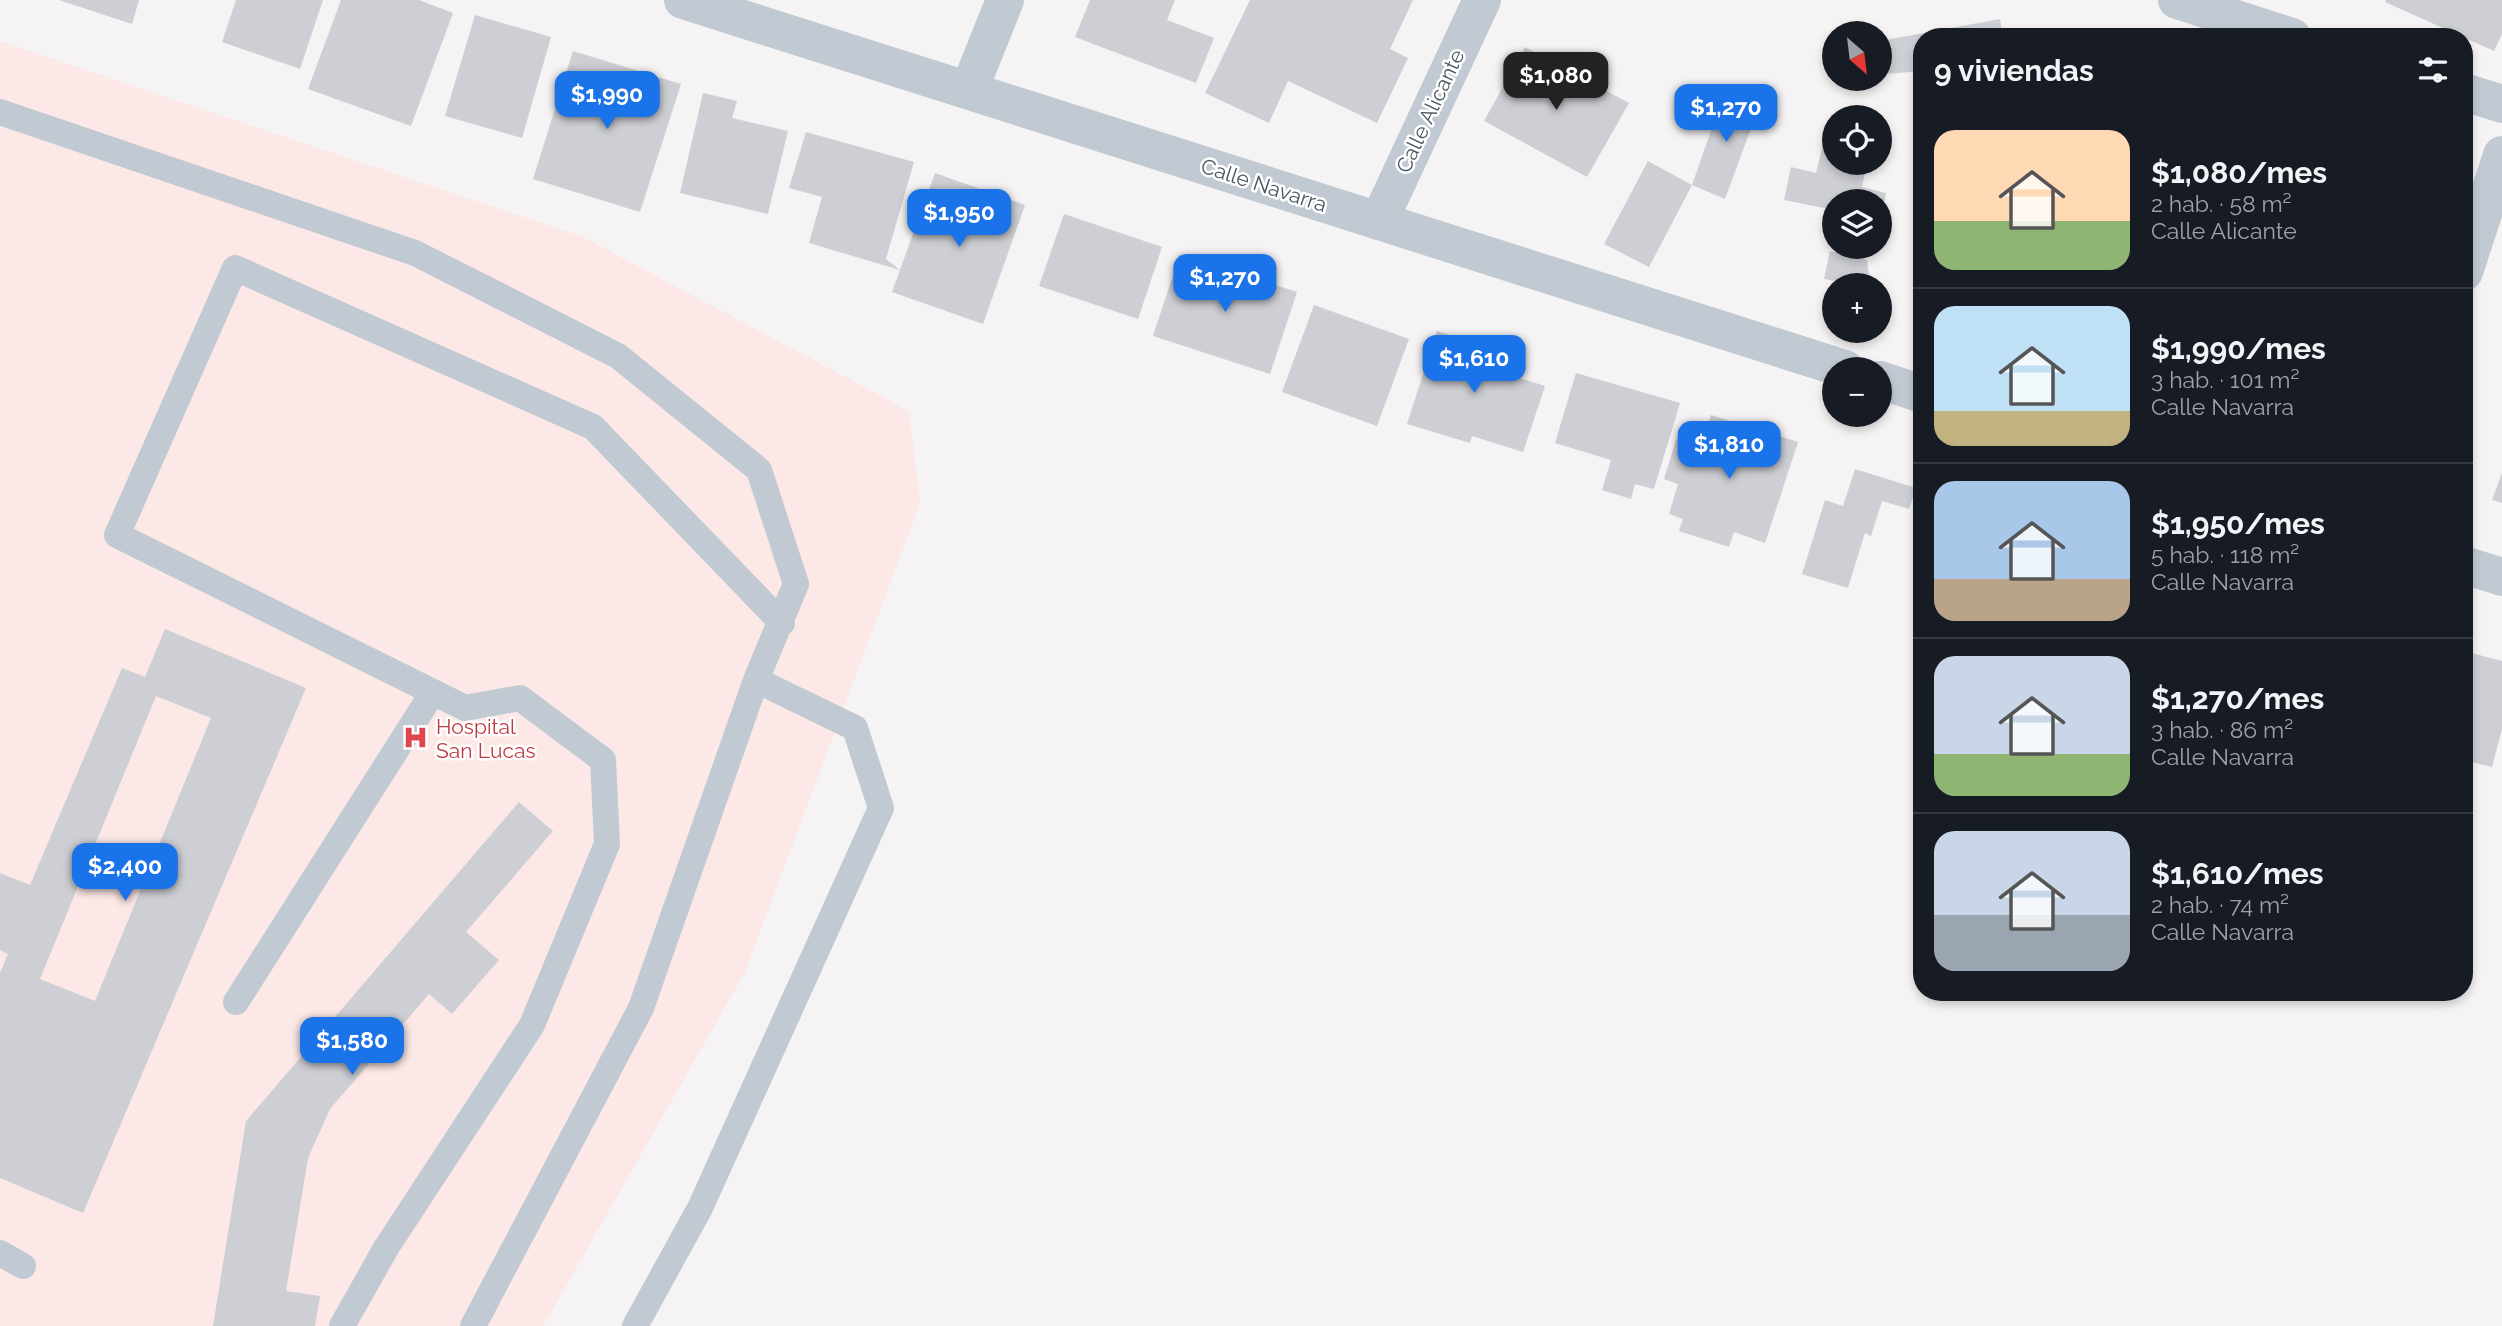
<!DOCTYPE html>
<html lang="es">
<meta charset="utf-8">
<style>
body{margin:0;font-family:Raleway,sans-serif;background:#242831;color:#f1f3f6;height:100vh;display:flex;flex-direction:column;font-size:26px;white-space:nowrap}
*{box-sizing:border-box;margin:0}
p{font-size:23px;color:#9ea1a6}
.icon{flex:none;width:38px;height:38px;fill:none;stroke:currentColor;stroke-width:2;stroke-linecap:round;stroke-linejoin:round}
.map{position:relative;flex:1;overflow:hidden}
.sheet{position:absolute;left:1913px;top:28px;width:560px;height:973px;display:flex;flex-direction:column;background:#171b24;border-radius:28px;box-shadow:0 4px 10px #0003}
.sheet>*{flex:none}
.needle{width:46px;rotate:152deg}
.tools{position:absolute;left:1822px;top:21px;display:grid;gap:14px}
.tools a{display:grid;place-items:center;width:70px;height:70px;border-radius:50%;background:#171b24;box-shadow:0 4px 10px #0003;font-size:35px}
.price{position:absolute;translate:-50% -60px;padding:0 16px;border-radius:14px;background:#1a73e8;color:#fff;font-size:23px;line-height:46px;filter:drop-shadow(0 2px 4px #0008)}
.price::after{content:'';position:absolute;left:50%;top:42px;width:21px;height:16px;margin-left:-10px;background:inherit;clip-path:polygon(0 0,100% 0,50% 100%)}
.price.current{background:#222;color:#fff}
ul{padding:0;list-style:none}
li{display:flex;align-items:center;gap:21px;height:175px;padding:0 21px}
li+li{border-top:2px solid #363941}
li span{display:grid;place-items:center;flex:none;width:196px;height:140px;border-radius:21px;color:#555}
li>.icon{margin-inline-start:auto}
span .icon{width:84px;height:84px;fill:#fffc;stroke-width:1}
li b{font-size:30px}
h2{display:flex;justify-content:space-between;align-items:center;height:84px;padding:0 21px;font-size:30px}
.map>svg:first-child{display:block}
.medical{fill:#fce8e6}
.building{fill:#cdcfd5;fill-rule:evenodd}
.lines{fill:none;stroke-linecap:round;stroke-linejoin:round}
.service{stroke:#c1cad2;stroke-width:26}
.minor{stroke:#c1cad2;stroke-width:38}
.tertiary{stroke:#c1cad2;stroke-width:38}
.labels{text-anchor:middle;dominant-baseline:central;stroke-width:5;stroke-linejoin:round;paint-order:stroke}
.street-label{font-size:21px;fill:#4a5661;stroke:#fff}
.health-label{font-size:21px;fill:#be3a42;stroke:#fff;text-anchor:start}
</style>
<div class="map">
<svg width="2502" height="1326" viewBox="0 0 2502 1326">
<rect width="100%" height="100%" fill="#f5f3f3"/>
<!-- medical -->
<path class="medical" d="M0,41L583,237L909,411L920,503L745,972L543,1326H0Z"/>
<!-- building -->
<path class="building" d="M59,0H139L132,24Z
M236,0H323L300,69L222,42Z
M341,0H419L453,13L411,126L308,89Z
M1090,0H1175L1167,20L1214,38L1196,83L1075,37Z
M1250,0H1413L1390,49L1408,58L1377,123L1288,81L1269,123L1205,93Z
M2386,0H2502V34L2494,51L2385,2Z
M475,15L551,37L522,138L445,116Z
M2000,19L2003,37H1922V71L1886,74L1880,60V41Z
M1525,47L1629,103L1587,177L1484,121Z
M573,51L681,84L640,212L533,179Z
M1725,91L1760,104L1725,199L1692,185Z
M703,93L737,101L732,118L788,131L768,214L680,193Z
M806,132L914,162L886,259L900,270L809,243L822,197L789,188Z
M1822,148L1834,150V163H1867L1862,187L1886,193L1881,222L1880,201H1834V210L1784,200L1791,167L1816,173Z
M1648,161L1692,185L1649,267L1604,244Z
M935,173L1025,205L983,324L892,292Z
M1064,214L1162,247L1138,319L1039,286Z
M1830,251L1867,260L1870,285H1854L1824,279Z
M1180,254L1297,292L1270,374L1153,336Z
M1314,305L1409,339L1377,426L1282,392Z
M1437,331L1510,353L1504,373L1545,386L1523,452L1472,436L1470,443L1407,424Z
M1576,373L1680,403L1654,489L1635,484L1631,499L1602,490L1611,460L1555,443Z
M1711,415L1798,442L1765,543L1734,532L1729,547L1679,531L1683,519L1669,514L1678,484L1664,479L1676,440L1700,448Z
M1855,469L1916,488L1909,509L1882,501L1871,536L1865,533L1848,588L1802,574L1825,500L1843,506Z
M2502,473V503L2492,500Z
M165,629L306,688L83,1213L0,1178V973L8,954L0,950V873L30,885L122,668L145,677ZM156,696L211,718L95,1001L40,979Z
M2464,651L2502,661V729L2492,767L2464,760Z
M519,802L553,831L466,932L499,960L452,1014L429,994L330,1109L308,1158L286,1291L320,1296L315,1326H213L246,1121Z"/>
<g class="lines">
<!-- service -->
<path class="service" d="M0,112L415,253L618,356L759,470L796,584L756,680L641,1008L473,1326
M236,1002L433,692
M0,1253L23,1266
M342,1326L386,1248L532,1025L607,844L603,760L520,698L465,708L117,535L235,268L593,427L782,623
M635,1326L700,1208L881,808L855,728L756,680"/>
<!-- minor -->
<path class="minor" d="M2177,0L2292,37
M969,90L1005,0
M2464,92L2502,104
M1379,221L1482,0
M2464,272L2502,155"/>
<!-- tertiary -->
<path class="tertiary" d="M683,0L1845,369
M1880,380L1922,394
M2464,565L2502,577"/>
</g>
<!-- icons -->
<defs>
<symbol id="hospital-bare" viewBox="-9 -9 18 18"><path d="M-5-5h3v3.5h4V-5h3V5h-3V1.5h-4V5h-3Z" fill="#e0444e" stroke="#fff" stroke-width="2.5" paint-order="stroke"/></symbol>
</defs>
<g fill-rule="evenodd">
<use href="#hospital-bare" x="398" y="720" width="35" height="35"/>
</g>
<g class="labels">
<!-- street labels -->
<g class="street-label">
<text transform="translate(1430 111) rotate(-65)">Calle Alicante</text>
<text transform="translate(1264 185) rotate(18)">Calle Navarra</text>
</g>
<!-- health labels -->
<g class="health-label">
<text x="436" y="726">Hospital<tspan x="436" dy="24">San Lucas</tspan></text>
</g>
</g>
</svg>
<div class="tools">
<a><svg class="needle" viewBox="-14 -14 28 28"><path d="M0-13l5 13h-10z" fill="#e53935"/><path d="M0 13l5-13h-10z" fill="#9ea1a6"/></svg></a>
<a><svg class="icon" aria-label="locate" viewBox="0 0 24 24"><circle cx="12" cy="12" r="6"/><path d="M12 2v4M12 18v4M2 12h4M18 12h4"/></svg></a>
<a><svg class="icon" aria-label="layers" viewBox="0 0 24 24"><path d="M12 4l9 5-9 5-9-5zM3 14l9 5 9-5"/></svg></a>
<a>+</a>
<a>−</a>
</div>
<b class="price current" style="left:1556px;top:112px">$1,080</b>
<b class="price" style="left:607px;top:131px">$1,990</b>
<b class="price" style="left:1726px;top:144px">$1,270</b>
<b class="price" style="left:959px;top:249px">$1,950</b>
<b class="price" style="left:1225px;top:314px">$1,270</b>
<b class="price" style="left:1474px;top:395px">$1,610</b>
<b class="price" style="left:1729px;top:481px">$1,810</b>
<b class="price" style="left:125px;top:903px">$2,400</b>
<b class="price" style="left:352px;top:1077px">$1,580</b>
<section class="sheet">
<h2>9 viviendas<svg class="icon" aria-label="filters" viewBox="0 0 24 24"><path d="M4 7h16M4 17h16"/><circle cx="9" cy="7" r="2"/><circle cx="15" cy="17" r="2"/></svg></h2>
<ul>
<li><span style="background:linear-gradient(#ffd9b3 65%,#8fb573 0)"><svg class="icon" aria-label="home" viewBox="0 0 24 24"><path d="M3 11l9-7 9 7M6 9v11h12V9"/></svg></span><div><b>$1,080/mes</b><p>2 hab. · 58 m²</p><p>Calle Alicante</p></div></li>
<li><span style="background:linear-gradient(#bfe0f5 75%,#c2b280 0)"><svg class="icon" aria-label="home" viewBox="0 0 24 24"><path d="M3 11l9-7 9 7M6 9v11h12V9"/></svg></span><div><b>$1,990/mes</b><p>3 hab. · 101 m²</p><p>Calle Navarra</p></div></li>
<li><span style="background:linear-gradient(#a9c7e8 70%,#b9a48a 0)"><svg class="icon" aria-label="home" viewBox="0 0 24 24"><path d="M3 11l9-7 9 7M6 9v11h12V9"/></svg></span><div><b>$1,950/mes</b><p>5 hab. · 118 m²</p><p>Calle Navarra</p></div></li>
<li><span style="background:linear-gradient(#c9d6e8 70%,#8fb573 0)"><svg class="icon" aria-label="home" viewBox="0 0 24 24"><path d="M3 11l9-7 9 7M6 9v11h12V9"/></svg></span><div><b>$1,270/mes</b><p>3 hab. · 86 m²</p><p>Calle Navarra</p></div></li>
<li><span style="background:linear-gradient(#c9d6e8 60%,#9aa5b1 0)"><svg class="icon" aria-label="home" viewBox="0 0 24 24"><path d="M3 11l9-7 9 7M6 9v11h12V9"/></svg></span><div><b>$1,610/mes</b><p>2 hab. · 74 m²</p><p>Calle Navarra</p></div></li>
</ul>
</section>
</div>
